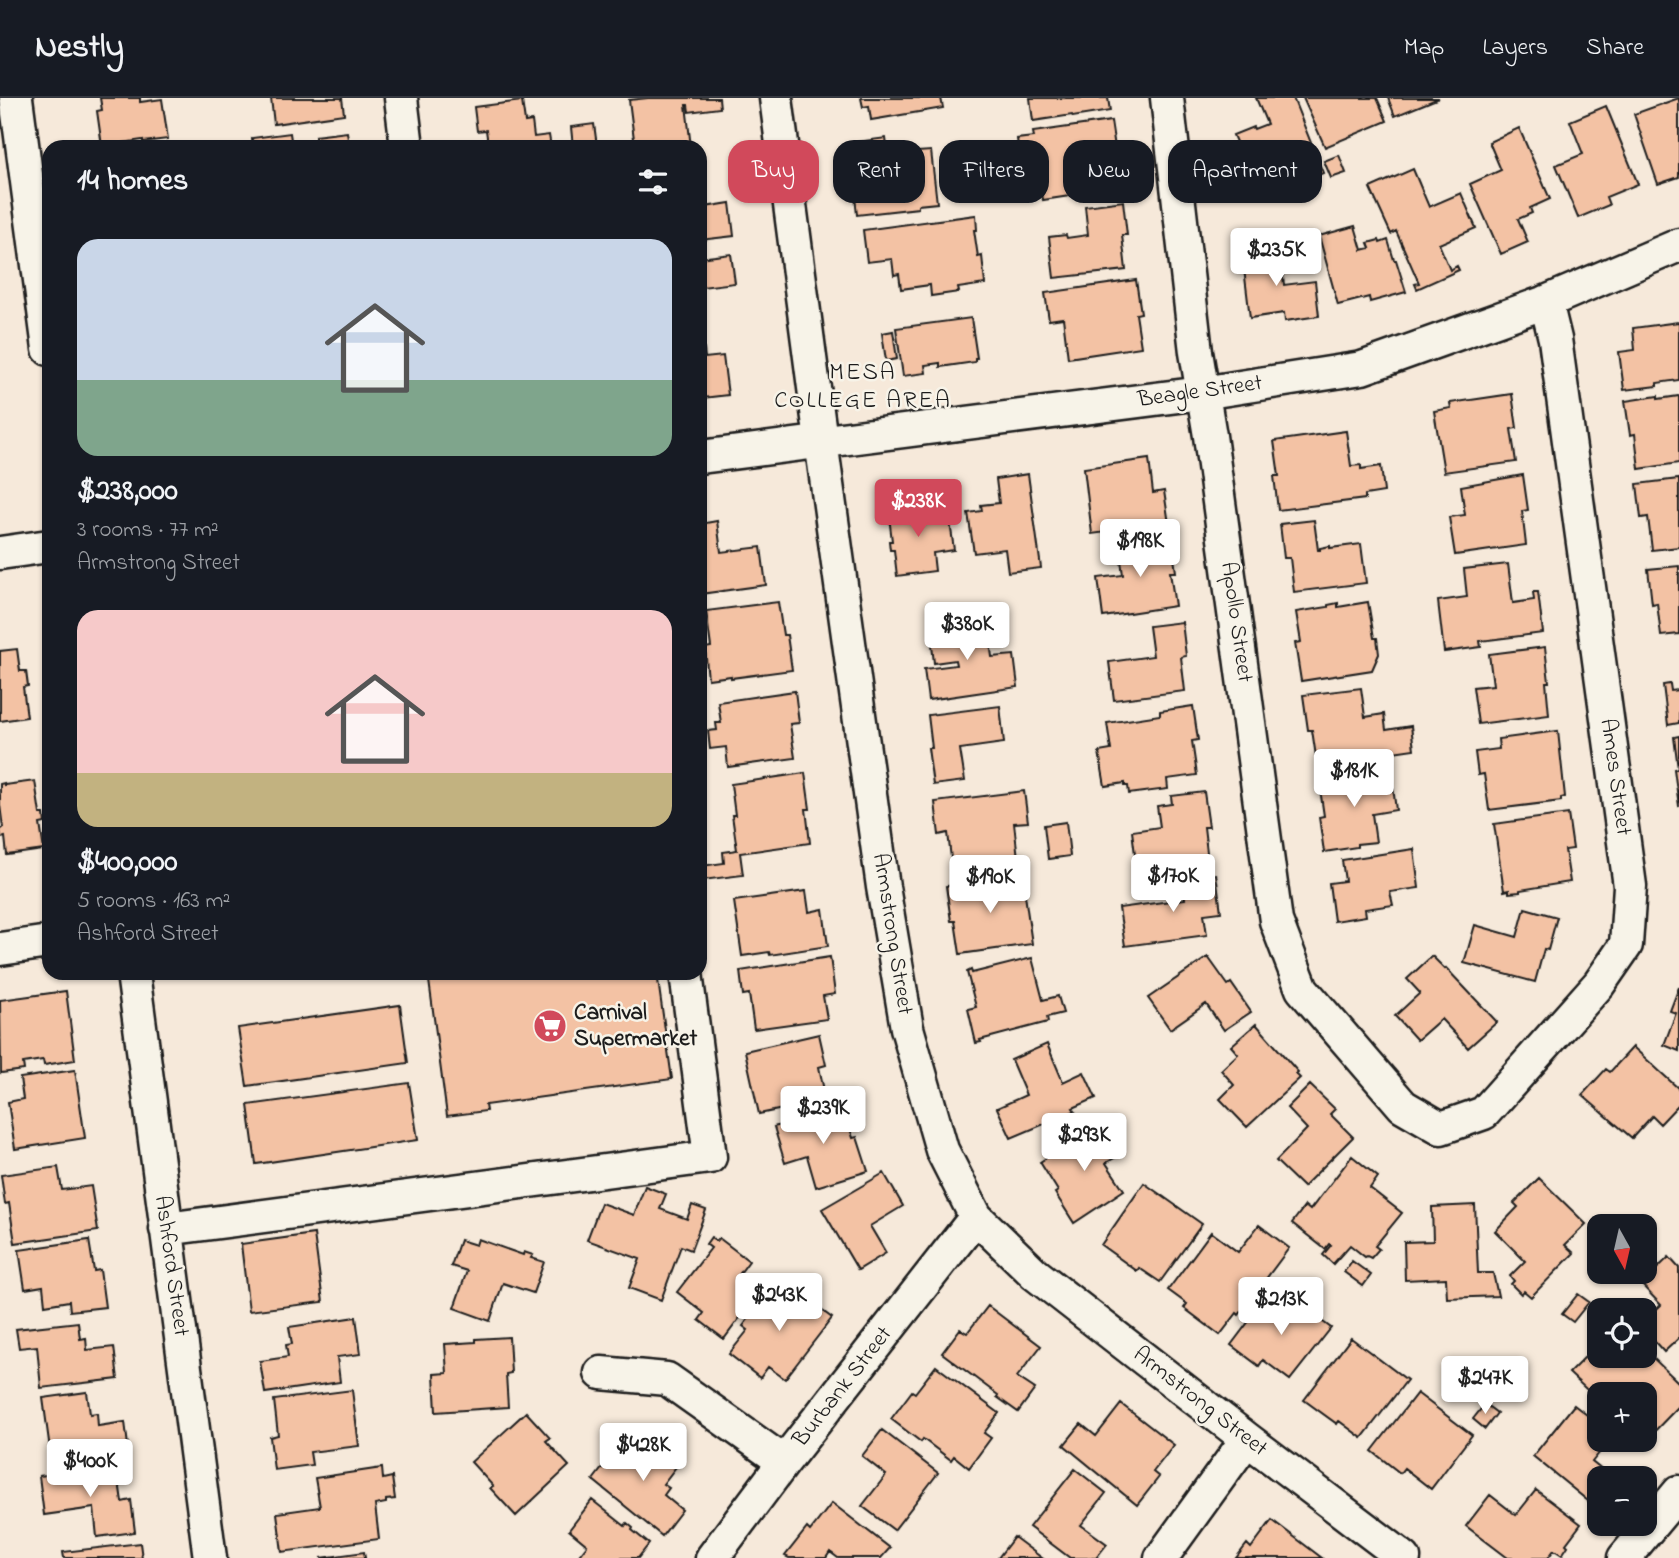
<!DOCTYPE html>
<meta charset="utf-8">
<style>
body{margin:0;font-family:"Indie Flower",sans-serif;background:#20242c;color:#f1f3f6;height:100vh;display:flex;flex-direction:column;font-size:26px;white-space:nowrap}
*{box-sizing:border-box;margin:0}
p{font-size:23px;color:#9ea1a6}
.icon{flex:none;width:38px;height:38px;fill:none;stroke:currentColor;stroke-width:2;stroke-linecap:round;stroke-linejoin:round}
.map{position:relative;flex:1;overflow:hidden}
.drawer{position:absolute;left:42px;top:42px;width:665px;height:840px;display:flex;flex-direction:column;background:#171b24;border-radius:21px;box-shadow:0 2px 5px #0004}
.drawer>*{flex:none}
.banner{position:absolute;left:728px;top:42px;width:665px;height:63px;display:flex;gap:14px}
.needle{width:46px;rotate:172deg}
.buttons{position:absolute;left:1587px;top:1116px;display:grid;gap:14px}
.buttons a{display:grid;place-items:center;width:70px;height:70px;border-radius:14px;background:#171b24;box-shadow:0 2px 5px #0004;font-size:35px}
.price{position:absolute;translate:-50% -60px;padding:0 16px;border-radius:7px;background:#fff;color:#222;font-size:23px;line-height:46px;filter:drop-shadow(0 2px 4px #0008)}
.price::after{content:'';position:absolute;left:50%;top:42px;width:21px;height:16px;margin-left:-10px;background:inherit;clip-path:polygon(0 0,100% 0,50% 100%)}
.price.on{background:#d1495b;color:#fff}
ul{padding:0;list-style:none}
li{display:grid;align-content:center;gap:14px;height:371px;padding:0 35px}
li span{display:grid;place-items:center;height:217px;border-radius:21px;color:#555}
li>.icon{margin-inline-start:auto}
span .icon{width:126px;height:126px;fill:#fffc;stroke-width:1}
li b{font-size:30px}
h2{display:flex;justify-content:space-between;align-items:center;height:84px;padding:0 35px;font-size:30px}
.tag{padding:0 24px;border-radius:21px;background:#171b24;box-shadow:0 2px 5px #0004;font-size:24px;line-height:63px}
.tag.on{background:#d1495b;color:#fff}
header{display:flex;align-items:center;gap:42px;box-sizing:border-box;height:98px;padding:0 35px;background:#171b24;border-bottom:2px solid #363941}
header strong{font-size:33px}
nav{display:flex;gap:38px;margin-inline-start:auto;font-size:24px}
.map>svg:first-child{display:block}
.building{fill:#f3c2a4;stroke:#1c1c1c;stroke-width:2}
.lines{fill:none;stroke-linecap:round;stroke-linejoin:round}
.minor-casing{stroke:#1c1c1c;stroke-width:37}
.minor{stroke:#f7f3e8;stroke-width:32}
.labels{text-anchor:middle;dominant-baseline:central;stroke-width:5;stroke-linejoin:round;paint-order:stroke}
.street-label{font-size:23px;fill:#1c1c1c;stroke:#f7f3e8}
.poi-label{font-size:23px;font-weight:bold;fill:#1c1c1c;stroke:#f7f3e8;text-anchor:start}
.neighbourhood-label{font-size:24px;letter-spacing:2px;fill:#1c1c1c;stroke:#f7f3e8}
</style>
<header>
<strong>Nestly</strong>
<nav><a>Map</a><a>Layers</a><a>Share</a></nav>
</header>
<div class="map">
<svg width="1679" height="1460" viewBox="0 0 1679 1460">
<rect width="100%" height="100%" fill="#f6e9da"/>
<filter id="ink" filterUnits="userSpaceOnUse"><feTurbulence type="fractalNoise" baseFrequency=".0143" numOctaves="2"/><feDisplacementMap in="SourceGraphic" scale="14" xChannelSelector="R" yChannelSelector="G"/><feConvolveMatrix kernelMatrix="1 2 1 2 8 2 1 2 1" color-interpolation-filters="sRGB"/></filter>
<g filter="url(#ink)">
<!-- building -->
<path class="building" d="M100,0H140V4L162,1L168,41L143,44V42L102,48L97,13L102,12Z
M271,0H342L344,16L274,26Z
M648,0H719L720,10L689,14L688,7H686L691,49H635L629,2Z
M861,0H941L943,10L871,22L869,8L863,9Z
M1030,0H1108L1110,13L1073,19L1072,17L1033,23Z
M1256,0H1293L1323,75L1289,90L1286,83L1274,88L1268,75L1252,82L1233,37L1253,29L1254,31L1267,26Z
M1303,0H1377L1387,23L1325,49Z
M1388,0H1439L1395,18Z
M1679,0V79L1658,86L1634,16Z
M522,3L525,24L532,23L534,39L549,37L551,49H484V47L488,46L486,32L477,33L474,9Z
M1606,8L1638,86L1606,99L1609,107L1578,120L1556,67L1583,56L1570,23Z
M1111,23L1116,56L1082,61L1084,74H1087L1090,95L1043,102L1037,62L1020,65L1017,41L1034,39L1033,34Z
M594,26L597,48L573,49L571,29Z
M1519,30L1550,101L1530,110L1532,115L1518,121L1528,144L1501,156L1470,86L1501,72L1489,44Z
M347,34L349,49H294H296V46L315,43V38Z
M290,35L292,49H253L252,40Z
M886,40L888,56L931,53L937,105L918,107V110L857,117L854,89L850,90L847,64H850L848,45Z
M1339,57L1346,75L1331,80L1324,63Z
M1413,71L1429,109L1461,95L1476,130L1439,146L1450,172L1457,168L1459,172L1417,191L1415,186L1419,185L1396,133L1391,136L1370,90Z
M703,90L705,109L730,105L734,138L700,142V91Z
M1123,103L1127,137H1122L1126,172L1054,180L1049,139L1066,137L1067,140L1088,137L1085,108Z
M976,117L977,132H974L978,159L982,158L985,186L958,190L959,194L931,198L930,187L901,191L899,176L894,177L892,161L867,164L863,132Z
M1355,128L1362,152L1370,150L1368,145L1379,142L1380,145L1388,142L1394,162H1396L1406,194L1370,204L1369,199L1338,207L1319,138Z
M1279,148L1284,187L1315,183L1319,218L1285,223L1284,215L1250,220L1242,154Z
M731,156L735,185L702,189L701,184H700V160Z
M1136,182L1141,215L1136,216L1141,249L1068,260L1063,220L1049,222L1045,195Z
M971,220L977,260H975V264L940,269V265L925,267L926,275L903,278L896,230Z
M1679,224V282L1657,285V288L1624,292L1619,254L1635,252L1633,230Z
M893,233L897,261L886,263L882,235Z
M700,251H704L705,260L723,258L728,297L702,300L703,302L700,303Z
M1512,296L1517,330L1511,331L1516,364L1444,374L1434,313L1451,310L1450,305Z
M1658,298V301L1679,298V365L1639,371L1635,336L1630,337L1625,303Z
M1346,333L1351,368L1361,367V371L1381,368L1384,394L1365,397V401L1278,412L1274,378H1279L1274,343Z
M1149,361L1153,395L1164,393L1169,426L1092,436L1084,370Z
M1028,376L1041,470L1008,474L1005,451L974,455L968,415L982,413L981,407L999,405L996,381Z
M1523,377L1528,412L1522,413L1526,447L1455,457L1449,419L1465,417L1461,388Z
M1679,381V449L1652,452L1648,419L1641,420L1637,386Z
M920,406L922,421L949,417L954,452L933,455L935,473L897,478L894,452H890L889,443H892L888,410Z
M1314,422L1318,452H1320V450L1330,448V450L1361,446L1366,485L1294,494L1290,460H1284L1280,426Z
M717,423L721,454L761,449L766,487L700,496V426Z
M1171,439L1176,474H1170L1175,508L1103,519L1098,480L1123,477L1119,448L1138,446V443Z
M1508,466L1513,505L1534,502L1533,494H1538L1543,535L1480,543L1481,549L1444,554L1438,503L1467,499L1464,471Z
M1679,468V536L1661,538L1657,505L1652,506L1648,471Z
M778,504L783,537H787L792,572L731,580V578L708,581L705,550L711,549L706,513Z
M1368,504L1374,540H1377L1379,556L1372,572L1301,583L1295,545L1301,544L1296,514L1328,509V507L1338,505V509Z
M987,522L992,559L1014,557L1018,589L928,602L924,571L956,567L955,562L934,565L930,529Z
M1182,524L1186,558L1181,559L1185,593L1114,602L1109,564L1153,558L1149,528Z
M1545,549L1549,584H1546L1549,617L1478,626L1473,589L1493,587L1489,556Z
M17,551L20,573H26L28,588L23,589L27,619L0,623V553Z
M1670,586L1671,593L1679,592V625L1668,627L1663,587Z
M1361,590L1365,619L1384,616L1386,632L1411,628L1414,651L1317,665L1312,632H1308L1303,597Z
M795,593L799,625L790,626L795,660L728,669L726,649L710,651L708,633L717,632L716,625H721L718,604Z
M1000,608L1004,645L960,651L965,683L933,687L928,650H932L928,617Z
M1193,608L1198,642L1192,643L1197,677L1167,681L1168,691L1129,696L1128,688H1125V685L1105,688L1099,654L1111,652L1107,625L1160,617V613Z
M1558,633L1565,699L1561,700V703L1489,712L1484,676L1478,677L1475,654L1499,651L1498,641Z
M1679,638V708L1674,671L1678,670L1674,639Z
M1391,674L1396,712L1372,716L1376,744L1357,746V749L1324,754L1319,719L1324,718L1319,684Z
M805,675L810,711H806L810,745L740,755L743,777L703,782L701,768L724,765L723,754L737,752L732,717H735L731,686Z
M35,683L40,716H44L45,725L40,726L44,752L7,757L5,739L1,740L0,732L3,730L0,707V686L4,685V687Z
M1024,693L1028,724L1014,725L1018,760L1013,761V764L991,767V764L952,769L948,735L939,737L935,704Z
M1204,694L1209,729H1204L1208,763L1137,772L1132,733L1160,729L1157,708L1172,706L1171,698Z
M1568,716L1573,751L1565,752L1570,784L1520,792V794L1509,795V792L1504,793L1494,726Z
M1066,724L1070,758L1048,761L1044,727Z
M1414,751L1419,790L1390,794L1393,807L1365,811L1366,818L1334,823L1329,785L1345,783L1342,762Z
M1216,776L1221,814L1204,816L1207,837L1125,848L1119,810L1185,801L1182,780Z
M1020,778L1022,790H1024L1032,846L960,856L955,823H951L946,788Z
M806,793L809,814L823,811L828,848L770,857L769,854L742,858L734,803Z
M1525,810L1557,819L1548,852L1544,851L1535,884L1464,865L1475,827L1517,839Z
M1432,858L1445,871L1446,870L1497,924L1468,950L1441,921L1417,942L1395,918L1420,895L1407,881Z
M830,859L835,896L823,898L827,921L754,931L749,896L743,897L740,873Z
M1208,859L1228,887L1231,885L1251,914L1224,932L1206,906L1170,931L1148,900Z
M1032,860L1043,902L1058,898L1063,915L1047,919L1048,924L980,942L981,944L976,945L968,911L976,909L967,874L971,872L972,875Z
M428,875H657L672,981L485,1007L486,1013L447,1018Z
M1679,889V953L1664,947L1676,915L1670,913Z
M66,893L75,962L44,967L43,962L23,965L24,972L1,975L0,902Z
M400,907L408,965L247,988L238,930Z
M1256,926L1298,974L1296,976L1300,980L1247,1029L1220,1001L1234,987L1221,972L1238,956L1231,948Z
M819,936L826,967L819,969L826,1002L759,1016L745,953Z
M1047,946L1063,984L1084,974L1096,1000L1073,1010L1075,1013L1011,1040L997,1010L1026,997L1011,962Z
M1633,949L1679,991V1006L1660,1026L1652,1018L1632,1040L1582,997L1606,971L1610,974Z
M75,972L85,1040L15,1051L8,1004L23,1001L20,980Z
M409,985L418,1042L256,1066L248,1007Z
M1310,987L1335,1011L1330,1016L1353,1039L1303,1089L1276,1063L1307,1031L1287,1010Z
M843,1007L853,1040L857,1039L868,1073L816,1089L807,1058L785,1065L774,1029Z
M1100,1025L1121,1056L1106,1065L1124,1092L1074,1125L1055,1095L1058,1093L1040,1064Z
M1352,1058L1378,1079L1370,1090L1402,1115L1375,1148L1379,1151L1371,1160L1367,1158L1365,1159L1350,1147L1333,1166L1323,1157L1331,1147L1329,1146L1325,1151L1292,1125L1305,1108L1310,1112Z
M58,1069L62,1092L91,1088L98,1133L15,1145L9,1105L5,1106L1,1077Z
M884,1075L903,1108L870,1128L886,1155L858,1172L822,1111Z
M1539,1080L1586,1126L1565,1147L1574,1155L1531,1199L1524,1193L1521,1196L1511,1186L1514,1183L1510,1178L1525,1163L1495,1133L1518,1109L1514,1105Z
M1144,1085L1202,1126L1160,1184L1139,1170L1137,1173L1101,1147Z
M645,1088L666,1096L660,1111L687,1121L692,1107L706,1112L691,1152L681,1148L661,1202L629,1190L640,1161L587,1142L601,1105L634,1117Z
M1475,1107L1478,1175H1493L1498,1198L1447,1200L1446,1180L1405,1182L1404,1144L1433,1143L1432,1109Z
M1259,1127L1289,1150L1239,1217L1237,1215L1220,1237L1184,1210L1187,1206L1168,1192L1211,1134L1238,1154Z
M314,1136L323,1204L249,1213L241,1146Z
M711,1139L716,1143L719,1140L749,1163L735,1182L756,1198L724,1241L699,1222L704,1215L677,1194L711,1150L706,1146Z
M478,1141L523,1157L524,1154L533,1157L531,1160L544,1164L533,1195L503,1185L490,1223L454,1210L467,1173L451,1168L460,1142L476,1147Z
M89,1142L94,1173L100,1172L105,1209L70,1213L69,1203L45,1207L43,1188L25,1191L19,1152Z
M1669,1159L1679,1170V1240L1664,1254L1645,1233V1222L1661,1207L1641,1186Z
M1352,1163L1371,1177L1363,1188L1344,1174Z
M777,1184L803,1204L805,1200L832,1220L785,1281L768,1269L760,1280L729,1256L748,1232L743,1228Z
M1578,1196L1589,1204L1573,1224L1562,1216Z
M1268,1198L1292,1216L1300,1207L1331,1230L1290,1282L1263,1262L1259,1268L1231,1247Z
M988,1208L1041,1248L1017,1279L1035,1291L1018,1314L997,1299L998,1297L942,1255L960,1231L967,1235Z
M356,1219L361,1256L337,1259L340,1284L265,1295L260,1263L288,1259L286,1247L292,1246L289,1229Z
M78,1224L80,1241L86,1240L87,1252L114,1249L118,1281L41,1290L37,1248L19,1250L16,1231Z
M509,1239L511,1275L506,1276L508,1309L436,1314L434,1276L447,1275L445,1246L476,1244V1241Z
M1351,1240L1407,1282L1362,1340L1339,1323L1337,1326L1304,1302Z
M1600,1244V1258H1645V1252L1679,1285V1308L1643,1345L1640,1342H1645V1297H1600V1304L1569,1275Z
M936,1268L999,1315L984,1335L991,1340L969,1370L954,1358L951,1362L923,1341L921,1344L891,1321L912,1293L915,1295Z
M352,1292L359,1348L310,1354L312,1367L274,1372L270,1339L278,1337L274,1302Z
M87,1294L90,1316L97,1315L98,1328L125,1324L129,1356L52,1366L43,1300Z
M1417,1295L1472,1337L1431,1391L1404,1370L1400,1375L1372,1353Z
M1121,1306L1174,1347L1153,1374L1159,1379L1137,1407L1064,1347L1081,1326L1096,1338Z
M1485,1306L1497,1315L1485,1331L1473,1321Z
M1574,1307L1600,1327V1342H1602L1595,1350L1600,1354L1592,1364L1613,1381H1600V1398L1593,1407L1533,1358Z
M526,1314L550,1340L546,1343L569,1368L516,1418L490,1390L493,1388L471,1364Z
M882,1332L938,1375L894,1432L862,1408L886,1377L862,1358Z
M651,1337L682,1361L663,1386L669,1390L664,1397L682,1412L662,1438L593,1382L616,1352L631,1364Z
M117,1369L122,1404L131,1402L135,1434L97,1439L94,1410L44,1417L39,1378Z
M382,1370L383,1381L392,1379L395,1401L386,1402V1405L375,1407L379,1441L282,1454L277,1415L320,1409L315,1380Z
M1075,1371L1106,1395L1081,1427L1107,1446L1096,1460H1070L1029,1429Z
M1536,1392L1581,1426L1566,1446L1568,1448L1562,1457L1554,1452L1548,1460H1508L1466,1428L1490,1397L1516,1417Z
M592,1402L625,1428L627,1425L633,1430L632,1432L649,1446L638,1460H577L587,1447L569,1432Z
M832,1405L890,1450L881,1460H838L830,1454L826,1460H789L785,1458L807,1430L810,1433Z
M1272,1422L1322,1460H1236L1247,1446L1251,1450Z
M1014,1439L1042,1460H998Z
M140,1445L142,1460H64L63,1454Z
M364,1454L365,1460H321Z"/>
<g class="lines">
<defs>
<path id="minor" d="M16,0L49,251
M401,0L407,49
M776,0L821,343L883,789L907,930L942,1052L976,1119L1035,1176L1247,1341L1404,1460
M1167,0L1196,254L1210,338L1276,823L1302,891L1403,1008L1441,1030L1484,1015L1599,886L1626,847L1630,788L1555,241L1546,204
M700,359L1202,295L1362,270L1546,204L1679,147
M0,455L49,448
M0,851L49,844
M133,875L210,1460
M166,1131L710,1059L686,875
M601,1275L667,1281L784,1364
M712,1460L784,1364L976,1119
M1161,1460L1247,1341
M1624,1460L1679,1394"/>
</defs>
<!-- minor casing -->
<use href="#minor" class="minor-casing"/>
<!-- minor -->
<use href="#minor" class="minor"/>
</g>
</g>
<!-- icons -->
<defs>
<symbol id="supermarket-disc" viewBox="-11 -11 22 22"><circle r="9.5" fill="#d1495b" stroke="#f7f3e8"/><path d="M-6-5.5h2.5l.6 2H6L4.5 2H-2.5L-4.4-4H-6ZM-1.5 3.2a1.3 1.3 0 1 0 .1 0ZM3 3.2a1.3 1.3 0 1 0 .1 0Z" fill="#fff"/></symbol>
</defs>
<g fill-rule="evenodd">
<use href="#supermarket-disc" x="531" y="909" width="38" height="38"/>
</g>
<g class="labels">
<!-- street labels -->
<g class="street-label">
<text transform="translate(1200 294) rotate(-8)">Beagle Street</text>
<text transform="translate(1236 524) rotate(82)">Apollo Street</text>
<text transform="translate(1615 679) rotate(82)">Ames Street</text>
<text transform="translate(892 836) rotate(81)">Armstrong Street</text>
<text transform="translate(171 1168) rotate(82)">Ashford Street</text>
<text transform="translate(843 1289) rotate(-52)">Burbank Street</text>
<text transform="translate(1200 1304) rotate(38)">Armstrong Street</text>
</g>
<!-- poi labels -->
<g class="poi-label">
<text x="574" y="915">Carnival<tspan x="574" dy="26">Supermarket</tspan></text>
</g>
<!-- neighbourhood labels -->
<g class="neighbourhood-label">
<text x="863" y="275">MESA<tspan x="863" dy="28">COLLEGE AREA</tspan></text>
</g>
</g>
</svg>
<div class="buttons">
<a><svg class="needle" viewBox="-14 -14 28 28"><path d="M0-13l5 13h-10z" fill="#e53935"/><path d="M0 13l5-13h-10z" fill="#9ea1a6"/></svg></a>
<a><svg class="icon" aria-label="locate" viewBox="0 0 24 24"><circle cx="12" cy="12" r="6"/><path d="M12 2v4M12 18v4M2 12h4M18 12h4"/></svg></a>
<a>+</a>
<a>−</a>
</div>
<b class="price" style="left:1276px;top:190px">$235K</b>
<b class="price on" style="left:918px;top:441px">$238K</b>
<b class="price" style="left:1140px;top:481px">$198K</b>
<b class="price" style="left:967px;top:564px">$380K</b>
<b class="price" style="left:1354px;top:711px">$181K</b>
<b class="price" style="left:1173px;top:816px">$170K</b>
<b class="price" style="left:990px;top:817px">$190K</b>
<b class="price" style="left:823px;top:1048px">$239K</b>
<b class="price" style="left:1084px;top:1075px">$293K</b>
<b class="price" style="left:779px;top:1235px">$243K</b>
<b class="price" style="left:1281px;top:1239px">$213K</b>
<b class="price" style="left:1485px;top:1318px">$247K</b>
<b class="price" style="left:643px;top:1385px">$428K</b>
<b class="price" style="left:90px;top:1401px">$400K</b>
<div class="banner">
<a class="tag on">Buy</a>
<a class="tag">Rent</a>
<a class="tag">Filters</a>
<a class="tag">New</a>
<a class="tag">Apartment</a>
</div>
<section class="drawer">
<h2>14 homes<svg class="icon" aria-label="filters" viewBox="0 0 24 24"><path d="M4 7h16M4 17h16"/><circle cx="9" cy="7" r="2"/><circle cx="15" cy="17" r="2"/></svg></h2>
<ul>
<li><span style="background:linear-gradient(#c9d6e8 65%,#7fa58c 0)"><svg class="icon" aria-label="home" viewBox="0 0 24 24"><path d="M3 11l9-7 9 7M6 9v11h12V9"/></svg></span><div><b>$238,000</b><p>3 rooms · 77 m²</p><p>Armstrong Street</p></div></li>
<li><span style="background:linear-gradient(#f6c9c9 75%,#c2b280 0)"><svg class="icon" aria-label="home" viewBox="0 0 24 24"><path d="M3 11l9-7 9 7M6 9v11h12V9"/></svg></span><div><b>$400,000</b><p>5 rooms · 163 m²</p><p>Ashford Street</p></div></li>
</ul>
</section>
</div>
